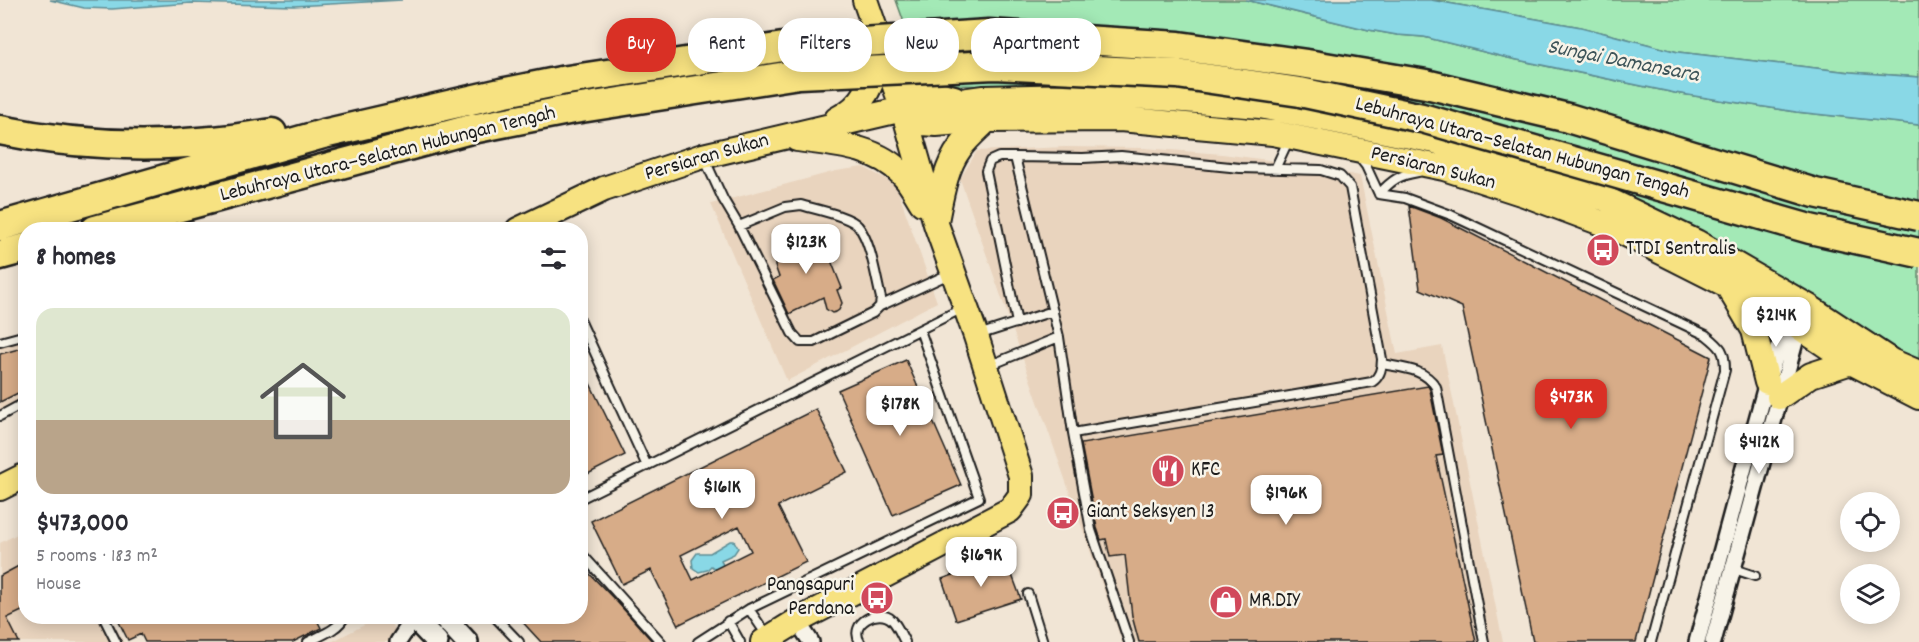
<!DOCTYPE html>
<meta charset="utf-8">
<style>
body{margin:0;font-family:Dekko,sans-serif;background:#f7f7f7;color:#2b2b33;height:100vh;display:flex;flex-direction:column;font-size:22px;white-space:nowrap}
*{box-sizing:border-box;margin:0}
p{font-size:20px;color:#7c7c81}
.icon{flex:none;width:33px;height:33px;fill:none;stroke:currentColor;stroke-width:2;stroke-linecap:round;stroke-linejoin:round}
.map{position:relative;flex:1;overflow:hidden}
.details{position:absolute;left:18px;top:222px;width:570px;height:402px;display:flex;flex-direction:column;background:#fff;border-radius:24px;box-shadow:0 3px 15px #0003}
.details>*{flex:none}
.guide{position:absolute;left:606px;top:18px;width:570px;height:54px;display:flex;gap:12px}
.fabs{position:absolute;left:1840px;top:492px;display:grid;gap:12px}
.fabs a{display:grid;place-items:center;width:60px;height:60px;border-radius:50%;background:#fff;box-shadow:0 3px 15px #0003;font-size:30px}
.price{position:absolute;translate:-50% -51px;padding:0 14px;border-radius:12px;background:#fff;color:#222;font-size:20px;line-height:39px;filter:drop-shadow(0 2px 3px #0008)}
.price::after{content:'';position:absolute;left:50%;top:36px;width:18px;height:14px;margin-left:-9px;background:inherit;clip-path:polygon(0 0,100% 0,50% 100%)}
.price.selected{background:#d93025;color:#fff}
ul{padding:0;list-style:none}
li{display:grid;align-content:center;gap:12px;height:318px;padding:0 18px}
li+li{border-top:2px solid #e1e1e2}
li span{display:grid;place-items:center;height:186px;border-radius:18px;color:#555}
li>.icon{margin-inline-start:auto}
span .icon{width:108px;height:108px;fill:#fffc;stroke-width:1}
li b{font-size:26px}
h2{display:flex;justify-content:space-between;align-items:center;height:72px;padding:0 18px;font-size:26px}
.chip{padding:0 21px;border-radius:24px;background:#fff;box-shadow:0 3px 15px #0003;font-size:21px;line-height:54px}
.chip.selected{background:#d93025;color:#fff}
.map>svg:first-child{display:block}
.built{fill:#e9d4be}
.green{fill:#a3e9b6;stroke:#608269;stroke-width:1.5}
.water{fill:#89d8e6;stroke:#5d8d95;stroke-width:1.5}
.building{fill:#d7ac88;stroke:#1c1c1c;stroke-width:1.5;fill-rule:evenodd}
.lines{fill:none;stroke-linecap:round;stroke-linejoin:round}
.lane-casing{stroke:#1c1c1c;stroke-width:12}
.street-casing{stroke:#1c1c1c;stroke-width:20}
.secondary-casing{stroke:#1c1c1c;stroke-width:26}
.primary-casing{stroke:#1c1c1c;stroke-width:28}
.highway-casing{stroke:#1c1c1c;stroke-width:33}
.lane{stroke:#f7f3e8;stroke-width:8}
.street{stroke:#f7f3e8;stroke-width:15}
.secondary{stroke:#f7f3e8;stroke-width:21}
.primary{stroke:#f7e281;stroke-width:24}
.highway{stroke:#f7e281;stroke-width:28}
.highway-bridge-casing{stroke:#1c1c1c;stroke-width:33;stroke-linecap:butt}
.highway-bridge{stroke:#f7e281;stroke-width:28}
.labels{text-anchor:middle;dominant-baseline:central;stroke-width:5;stroke-linejoin:round;paint-order:stroke}
.street-label{font-size:21px;fill:#1c1c1c;stroke:#f7f3e8}
.poi-label{font-size:21px;fill:#1c1c1c;stroke:#f7f3e8;text-anchor:start}
.water-label{font-size:22px;font-style:italic;fill:#3d5459;stroke:#f7f3e8}
</style>
<div class="map">
<svg width="1919" height="642" viewBox="0 0 1919 642">
<rect width="100%" height="100%" fill="#f1e5d5"/>
<filter id="ink" filterUnits="userSpaceOnUse"><feTurbulence type="fractalNoise" baseFrequency=".0167" numOctaves="2"/><feDisplacementMap in="SourceGraphic" scale="12" xChannelSelector="R" yChannelSelector="G"/><feConvolveMatrix kernelMatrix="1 2 1 2 8 2 1 2 1" color-interpolation-filters="sRGB"/></filter>
<g filter="url(#ink)">
<!-- built -->
<path class="built" d="M1065,147L1144,148L1222,154L1299,164L1360,176L1397,354L1442,346L1503,642H1122L960,179L977,151Z
M863,167L886,179L897,188L937,302L787,381L711,204L836,171Z
M25,337V397L0,410V344Z
M25,530L26,616L110,617L124,642H0V543Z
M382,616L385,617L406,642H331Z"/>
<!-- green -->
<path class="green" d="M896,0H1246L1369,30L1397,35L1424,37L1508,58L1675,93L1796,112L1919,125V365L1732,249L1438,147L1123,90L959,85L924,78Z
M1431,0H1919V77L1850,72L1678,52L1581,27Z"/>
<!-- water -->
<path class="water" d="M50,0H402L294,6L191,3L112,9L84,8Z
M1246,0H1431L1581,27L1678,52L1850,72L1919,77V125L1796,112L1675,93L1508,58L1424,37L1397,35L1369,30Z
M730,541H734L738,548L734,554L721,560L724,568L718,571L711,566L707,570L699,572L693,568L692,560L697,553H710Z"/>
<!-- building -->
<path class="building" d="M1409,206L1441,218L1711,357L1636,642H1533L1462,307L1420,289Z
M804,235L821,242L828,253L842,288L837,290L842,303L839,310L836,312L832,313L826,309L823,297L789,314L773,280L779,277L775,266L776,254L780,245L789,238Z
M26,347V389L0,402V354Z
M906,360L961,485L893,515L838,390Z
M580,363L625,455L580,478Z
M1428,386L1430,390L1443,455L1436,456L1476,642H1139L1132,616L1125,555L1110,557L1106,539L1101,540L1097,528L1081,444Z
M816,409L847,472L778,506L806,562L678,625L651,570L622,584L591,521ZM739,526L751,551L693,580L681,555Z
M1005,556L1021,599L956,620L942,579Z
M26,562V609L7,618L19,642H0V576Z
M580,564L618,603L653,642H541L517,616H580Z
M116,616H315L321,628L293,642H145L141,634L128,640Z"/>
<g class="lines">
<defs>
<path id="lane" d="M1121,156L1240,168L1321,170L1340,176L1350,187L1382,359C1382,368 1380,377 1372,382L1073,433L1059,337L1015,157L1083,158Z
M1358,156L1366,166L1379,194
M1015,157H999L990,161L986,171L1017,323
M705,160L723,199L739,226
M1275,169L1288,141
M1379,194L1405,198L1451,215L1706,335C1721,347 1725,350 1725,370L1651,642
M1379,194C1392,180 1399,175 1418,172
M801,205C814,209 850,216 858,226C871,241 876,279 881,298L880,306L873,313L814,342H800L792,333L739,226L785,207Z
M880,306L949,274
M580,320L647,466
M978,335L1053,311
M0,342L26,335
M1382,364C1402,368 1424,368 1436,387L1484,642
M988,366L1059,337
M0,416L26,402
M1073,433L1091,530L1129,642
M580,499L963,308
M580,552L661,642
M1731,568L1755,576
M1028,594L1043,642
M749,609L768,637
M103,616L116,642
M494,616L519,642
M728,621L740,642
M308,642C321,635 338,630 345,616
M698,642L749,609L979,498L920,330
M860,642C848,623 879,607 892,620C898,626 901,635 905,642"/>
<path id="street" d="M797,621L811,642
M398,642L408,627L412,616
M1697,642L1767,382L1790,313
M1713,642L1799,327L1802,320"/>
<path id="secondary" d="M412,616L437,642
M443,616L467,642"/>
<path id="primary" d="M888,64C911,84 923,91 954,98
M903,109L921,123L936,124L987,120L1120,119L1273,133L1444,168L1524,194L1612,227L1727,285L1799,327L1851,362L1919,397
M837,119C866,105 872,83 881,54
M797,139C833,144 877,146 903,175C911,183 916,194 922,203
M936,221C941,197 945,168 960,148C967,138 978,129 987,120
M518,230L604,189L703,156L903,109L983,98L1120,95L1260,106L1435,141L1606,199L1696,242L1809,307L1891,361L1919,373
M1729,288L1754,330L1767,382
M1779,397L1811,375L1851,362
M0,488L26,475
M763,642L797,621L1010,510L1021,495V476L976,336L936,224L903,109L865,0"/>
<path id="highway" d="M0,130C68,144 143,148 212,141C232,140 252,136 272,133
M0,226L323,134L501,93L561,81
M95,230L467,130L568,110
M0,255L26,248"/>
</defs>
<!-- lane casing -->
<use href="#lane" class="lane-casing"/>
<!-- street casing -->
<use href="#street" class="street-casing"/>
<!-- secondary casing -->
<use href="#secondary" class="secondary-casing"/>
<!-- primary casing -->
<use href="#primary" class="primary-casing"/>
<!-- highway casing -->
<use href="#highway" class="highway-casing"/>
<!-- lane -->
<use href="#lane" class="lane"/>
<!-- street -->
<use href="#street" class="street"/>
<!-- secondary -->
<use href="#secondary" class="secondary"/>
<!-- primary -->
<use href="#primary" class="primary"/>
<!-- highway -->
<use href="#highway" class="highway"/>
<defs>
<path id="highway-bridge" d="M561,81L783,47L989,34L1179,46L1307,64L1426,84L1568,118L1815,193L1919,216
M568,110L799,74L995,65L1177,74L1300,92L1422,118L1810,229L1919,253"/>
</defs>
<!-- highway-bridge casing -->
<use href="#highway-bridge" class="highway-bridge-casing"/>
<!-- highway-bridge -->
<use href="#highway-bridge" class="highway-bridge"/>
</g>
</g>
<!-- icons -->
<defs>
<symbol id="bus-disc" viewBox="-11 -11 22 22"><circle r="9.5" fill="#d1495b" stroke="#f7f3e8"/><path d="M-5-6H5V4H4V6H2V4H-2V6H-4V4H-5ZM-3.5-4V0h7V-4ZM-3.5 1.2v1.5H-2V1.2ZM2 1.2v1.5H3.5V1.2Z" fill="#fff"/></symbol>
<symbol id="restaurant-disc" viewBox="-11 -11 22 22"><circle r="9.5" fill="#d1495b" stroke="#f7f3e8"/><path d="M-5-6h1v4h1v-4h1v4h1v-4h1v5L-1.5 .5V6h-2V.5L-5-1ZM5-6V6H3V1.5H1.5Q1.5-4 5-6Z" fill="#fff"/></symbol>
<symbol id="shop-disc" viewBox="-11 -11 22 22"><circle r="9.5" fill="#d1495b" stroke="#f7f3e8"/><path d="M-5-2.5h2.3a2.7 3.5 0 0 1 5.4 0H5L5.5 6h-11ZM-1.5-2.5h3a1.5 2.3 0 0 0-3 0Z" fill="#fff"/></symbol>
</defs>
<g fill-rule="evenodd">
<use href="#bus-disc" x="1584" y="231" width="38" height="38"/>
<use href="#restaurant-disc" x="1149" y="452" width="38" height="38"/>
<use href="#bus-disc" x="1044" y="494" width="38" height="38"/>
<use href="#bus-disc" x="858" y="579" width="38" height="38"/>
<use href="#shop-disc" x="1207" y="583" width="38" height="38"/>
</g>
<g class="labels">
<!-- street labels -->
<g class="street-label">
<text transform="translate(1522 149) rotate(15)">Lebuhraya Utara–Selatan Hubungan Tengah</text>
<text transform="translate(388 155) rotate(-14)">Lebuhraya Utara–Selatan Hubungan Tengah</text>
<text transform="translate(707 158) rotate(-16)">Persiaran Sukan</text>
<text transform="translate(1433 169) rotate(14)">Persiaran Sukan</text>
</g>
<!-- poi labels -->
<g class="poi-label">
<text x="1626" y="250">TTDI Sentralis</text>
<text x="1191" y="471">KFC</text>
<text x="1086" y="513">Giant Seksyen 13</text>
<text x="854" y="586" text-anchor="end">Pangsapuri<tspan x="854" dy="24">Perdana</tspan></text>
<text x="1249" y="602">MR.DIY</text>
</g>
<!-- water labels -->
<g class="water-label">
<text transform="translate(1623 62) rotate(11)">Sungai Damansara</text>
</g>
</g>
</svg>
<div class="fabs">
<a><svg class="icon" aria-label="locate" viewBox="0 0 24 24"><circle cx="12" cy="12" r="6"/><path d="M12 2v4M12 18v4M2 12h4M18 12h4"/></svg></a>
<a><svg class="icon" aria-label="layers" viewBox="0 0 24 24"><path d="M12 4l9 5-9 5-9-5zM3 14l9 5 9-5"/></svg></a>
</div>
<b class="price" style="left:806px;top:275px">$123K</b>
<b class="price" style="left:1776px;top:348px">$214K</b>
<b class="price selected" style="left:1571px;top:430px">$473K</b>
<b class="price" style="left:900px;top:437px">$178K</b>
<b class="price" style="left:1759px;top:475px">$412K</b>
<b class="price" style="left:722px;top:520px">$161K</b>
<b class="price" style="left:1286px;top:526px">$196K</b>
<b class="price" style="left:981px;top:588px">$169K</b>
<div class="guide">
<a class="chip selected">Buy</a>
<a class="chip">Rent</a>
<a class="chip">Filters</a>
<a class="chip">New</a>
<a class="chip">Apartment</a>
</div>
<section class="details">
<h2>8 homes<svg class="icon" aria-label="filters" viewBox="0 0 24 24"><path d="M4 7h16M4 17h16"/><circle cx="9" cy="7" r="2"/><circle cx="15" cy="17" r="2"/></svg></h2>
<ul>
<li><span style="background:linear-gradient(#dfe7d0 60%,#b9a48a 0)"><svg class="icon" aria-label="home" viewBox="0 0 24 24"><path d="M3 11l9-7 9 7M6 9v11h12V9"/></svg></span><div><b>$473,000</b><p>5 rooms · 183 m²</p><p>House</p></div></li>
</ul>
</section>
</div>
